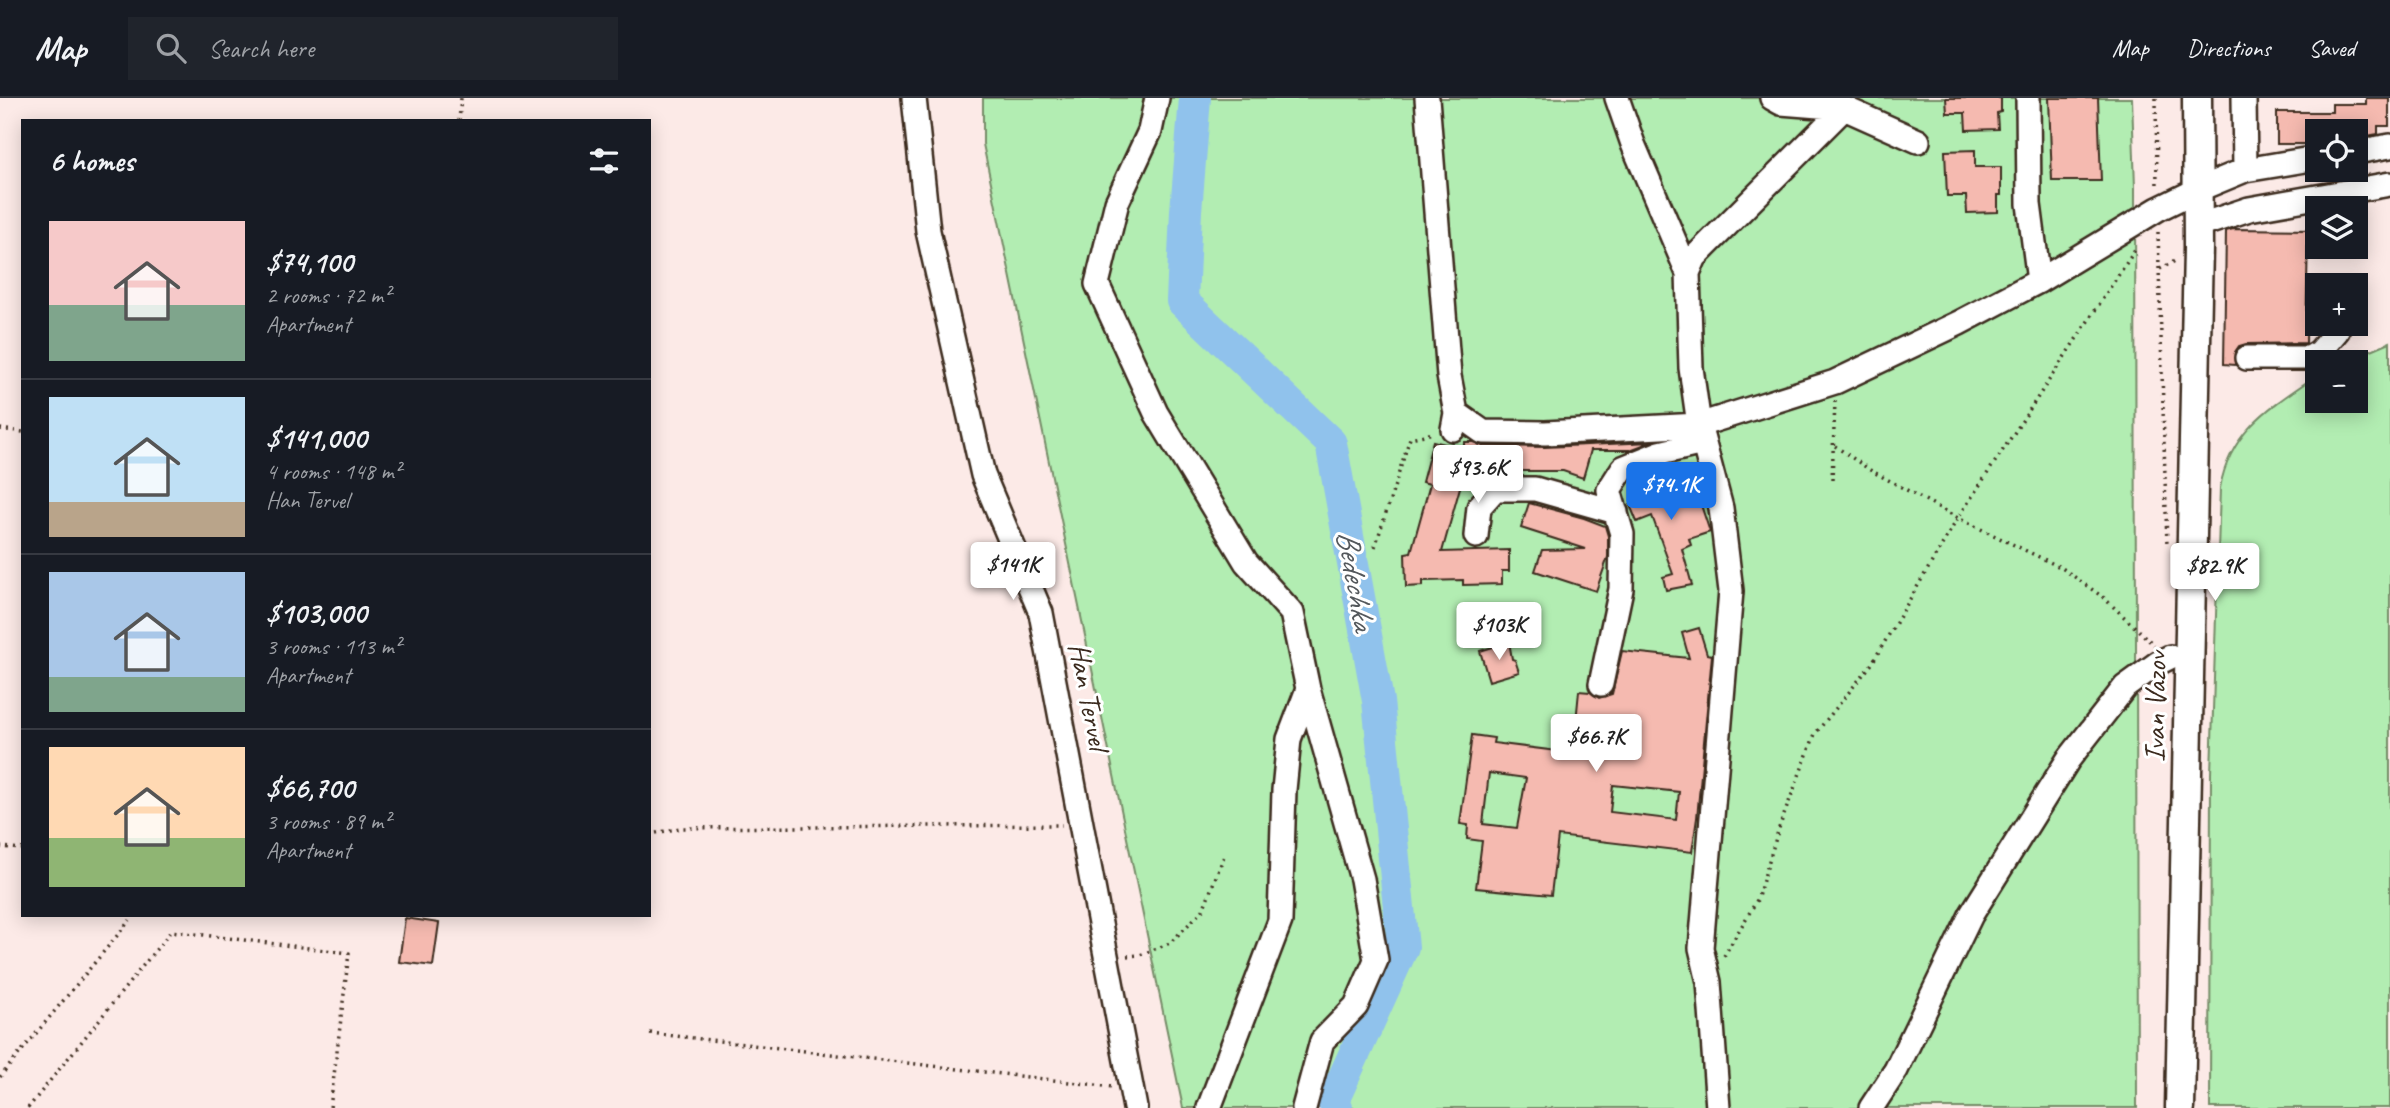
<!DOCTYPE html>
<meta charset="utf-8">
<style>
body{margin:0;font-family:Caveat,sans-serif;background:#20242c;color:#f1f3f6;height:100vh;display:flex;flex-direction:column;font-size:26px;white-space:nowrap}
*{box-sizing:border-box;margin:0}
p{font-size:23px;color:#9ea1a6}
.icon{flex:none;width:38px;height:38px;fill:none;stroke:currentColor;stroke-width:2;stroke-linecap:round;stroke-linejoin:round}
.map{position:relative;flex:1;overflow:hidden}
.side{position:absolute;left:21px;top:21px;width:630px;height:798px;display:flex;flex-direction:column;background:#171b24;border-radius:0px;box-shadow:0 4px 18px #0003}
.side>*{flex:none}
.tools{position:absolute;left:2305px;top:21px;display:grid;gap:14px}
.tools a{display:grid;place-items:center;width:63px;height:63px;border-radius:0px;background:#171b24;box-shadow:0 4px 18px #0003;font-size:35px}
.price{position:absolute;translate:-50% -60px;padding:0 16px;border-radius:7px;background:#fff;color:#222;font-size:23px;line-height:46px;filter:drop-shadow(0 2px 4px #0008)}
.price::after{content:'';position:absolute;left:50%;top:42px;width:21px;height:16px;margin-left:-10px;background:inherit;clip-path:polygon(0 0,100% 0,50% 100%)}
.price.current{background:#1a73e8;color:#fff}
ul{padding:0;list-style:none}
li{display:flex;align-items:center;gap:21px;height:175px;padding:0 28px}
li+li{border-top:2px solid #363941}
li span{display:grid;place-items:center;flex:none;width:196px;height:140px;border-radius:0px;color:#555}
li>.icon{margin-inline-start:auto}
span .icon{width:84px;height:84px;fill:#fffc;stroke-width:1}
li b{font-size:30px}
h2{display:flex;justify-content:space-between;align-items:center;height:84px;padding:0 28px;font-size:30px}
header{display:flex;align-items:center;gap:42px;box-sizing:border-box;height:98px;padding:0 35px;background:#171b24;border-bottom:2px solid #363941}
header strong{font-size:33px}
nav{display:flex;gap:38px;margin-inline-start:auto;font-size:24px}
.search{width:490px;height:63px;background:#20242c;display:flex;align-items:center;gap:18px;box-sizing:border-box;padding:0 24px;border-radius:0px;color:#9ea1a6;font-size:26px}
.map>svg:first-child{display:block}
.park{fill:#b2edb2;stroke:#768c68;stroke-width:2}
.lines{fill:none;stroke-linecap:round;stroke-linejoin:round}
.river{stroke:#90c2ec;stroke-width:32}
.building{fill:#f5bab0;stroke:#3b2a1e;stroke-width:2;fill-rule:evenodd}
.minor-casing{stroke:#3b2a1e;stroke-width:28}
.major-casing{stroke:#3b2a1e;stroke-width:33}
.path{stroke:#3b2a1e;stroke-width:3.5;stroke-dasharray:2 5;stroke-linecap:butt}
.minor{stroke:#fff;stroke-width:23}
.major{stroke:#fff;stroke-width:28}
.labels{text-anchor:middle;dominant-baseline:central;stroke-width:6;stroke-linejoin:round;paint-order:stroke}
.street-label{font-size:30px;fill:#3b2a1e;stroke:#fff}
.water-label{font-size:32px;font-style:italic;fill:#54585c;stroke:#fff}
</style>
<header>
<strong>Map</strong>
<div class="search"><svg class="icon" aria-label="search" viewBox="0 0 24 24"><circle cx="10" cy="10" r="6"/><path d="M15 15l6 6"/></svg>Search here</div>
<nav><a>Map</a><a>Directions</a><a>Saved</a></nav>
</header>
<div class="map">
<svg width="2390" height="1010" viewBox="0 0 2390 1010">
<rect width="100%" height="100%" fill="#fceae7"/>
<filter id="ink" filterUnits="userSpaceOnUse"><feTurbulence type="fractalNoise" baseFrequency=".0143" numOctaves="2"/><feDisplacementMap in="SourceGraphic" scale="14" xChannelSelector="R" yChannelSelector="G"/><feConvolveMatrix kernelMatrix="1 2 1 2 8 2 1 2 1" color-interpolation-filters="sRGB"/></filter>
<g filter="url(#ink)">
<!-- park -->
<path class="park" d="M983,0H2132L2135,90L2137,1010H1183L983,46Z
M2390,244V1010H2210L2211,676L2220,390C2230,332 2272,308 2317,277V303H2356V264H2343Z"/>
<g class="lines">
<!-- river -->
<path class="river" d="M1195,0L1186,113L1182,203L1331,345L1378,603L1403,849L1333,1003L1337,1010"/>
</g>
<!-- building -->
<path class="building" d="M1946,0H2001V14L1997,15L1998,31L1966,32L1965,15H1947Z
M2049,0H2098L2101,83H2052Z
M2366,0H2389V28H2378V36L2356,40V33H2317V46H2277V14H2332V6H2366Z
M1975,52V69H2001V97H1998V114L1967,115L1966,98H1947L1945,53Z
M2233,131L2308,132L2306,245L2246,246L2239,248L2235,254V267L2224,266L2226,133Z
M1433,343L1464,351V344H1473L1483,348L1545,349L1651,344L1630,352H1591L1583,380L1563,373H1459L1464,375L1442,454L1509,452V473H1502V486L1463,487V482L1423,483V488L1406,489L1405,455L1411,454L1430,386L1422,384Z
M1667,368L1682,407L1699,401L1710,434L1689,441L1691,447L1682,451L1692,487L1666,492L1663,479L1673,476L1652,418L1637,424L1630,407L1645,402L1636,380Z
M1529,405L1584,420L1605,428L1608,438V459L1596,493L1535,473L1542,452L1586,451L1521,430Z
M1699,530L1707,556L1712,557L1697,720L1692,754L1558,738L1551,797L1476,790L1482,743L1467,741L1468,727L1460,726L1472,637L1494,640L1493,645L1573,655L1579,593L1590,594L1599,600L1612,596L1622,553L1689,560L1682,535ZM1489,675L1526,680L1517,730L1483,726ZM1613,687L1679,694L1676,722L1610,714Z
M1509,544L1512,561L1515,562L1519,574L1489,583L1480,553Z
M405,820L439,825L433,868L399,864Z"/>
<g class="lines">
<defs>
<path id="minor" d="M914,0L928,133L983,377L1041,515L1135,1010
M1157,0L1150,33L1117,104L1097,186L1156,315L1246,464L1292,515L1308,591L1362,781L1376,862L1356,908L1322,943L1304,1010
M1427,0L1449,278L1456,315
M1617,0L1633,46L1688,175L1691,270L1699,327L1721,410L1731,493L1701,850L1709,884L1718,1010
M1772,0L1781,5L1844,10L1918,43
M2028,0L2029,106L2039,183
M2244,0L2245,72
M2356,54L2390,48
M2198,128L2249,111L2390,86
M1688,175L1695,159L1844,10
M2247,260H2309L2319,254L2337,233
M1453,331L1456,315L1483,334L1545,335L1699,327L1835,284L1959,225L2039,183L2158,111L2199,91L2245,72L2317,60
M1476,438L1479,409L1495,391H1535L1616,414
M1601,586L1621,491L1622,436L1609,392L1623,370L1660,355L1703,345
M1209,1010L1280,823L1284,692L1289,641L1308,591
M1871,1010L1896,972L1971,817L2068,662L2125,589L2158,565L2170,559"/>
<path id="major" d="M2180,1010L2198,150L2197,0"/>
</defs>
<!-- minor casing -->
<use href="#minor" class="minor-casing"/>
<!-- major casing -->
<use href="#major" class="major-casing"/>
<!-- path -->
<path class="path" d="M2156,0L2157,91
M459,23L461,0
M2158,134L2167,448
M2160,171L2175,163
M0,331L23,334
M1835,348L1870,372L1958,420L2062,470L2104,500L2154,547
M1832,382L1835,303
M1375,449L1410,340L1434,335
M656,735L680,730L1062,727
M0,749L23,751
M1127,858L1140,857L1170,845L1203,812L1224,758
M1724,858L1757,802L1779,730L1815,636L1871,567L1958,420L2137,149
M650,935L1113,989
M0,979L130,822
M28,1010L171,833L349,855L330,1010"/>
<!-- minor -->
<use href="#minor" class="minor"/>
<!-- major -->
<use href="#major" class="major"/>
</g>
</g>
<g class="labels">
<!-- street labels -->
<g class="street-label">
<text transform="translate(1089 598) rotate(79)">Han Tervel</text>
<text transform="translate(2155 609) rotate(-89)">Ivan Vazov</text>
</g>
<!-- water labels -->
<g class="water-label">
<text transform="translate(1356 482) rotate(80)">Bedechka</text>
</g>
</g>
</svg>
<div class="tools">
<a><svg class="icon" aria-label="locate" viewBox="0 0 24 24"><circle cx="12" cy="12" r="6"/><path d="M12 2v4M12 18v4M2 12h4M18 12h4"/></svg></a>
<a><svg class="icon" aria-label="layers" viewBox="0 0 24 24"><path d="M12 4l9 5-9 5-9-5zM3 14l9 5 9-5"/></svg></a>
<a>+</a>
<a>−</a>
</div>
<b class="price" style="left:1478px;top:407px">$93.6K</b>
<b class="price current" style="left:1671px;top:424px">$74.1K</b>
<b class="price" style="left:1013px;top:504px">$141K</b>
<b class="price" style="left:2215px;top:505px">$82.9K</b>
<b class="price" style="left:1499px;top:564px">$103K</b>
<b class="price" style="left:1596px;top:676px">$66.7K</b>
<section class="side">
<h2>6 homes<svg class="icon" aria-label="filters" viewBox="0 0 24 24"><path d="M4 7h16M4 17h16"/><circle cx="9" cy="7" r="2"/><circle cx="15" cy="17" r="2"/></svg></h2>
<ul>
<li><span style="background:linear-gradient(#f6c9c9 60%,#7fa58c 0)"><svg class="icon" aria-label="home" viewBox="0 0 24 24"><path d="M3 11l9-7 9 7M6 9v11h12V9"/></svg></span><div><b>$74,100</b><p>2 rooms · 72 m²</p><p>Apartment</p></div></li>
<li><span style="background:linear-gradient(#bfe0f5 75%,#b9a48a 0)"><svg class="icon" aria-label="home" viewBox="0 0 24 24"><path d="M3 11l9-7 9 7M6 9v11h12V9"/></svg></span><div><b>$141,000</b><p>4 rooms · 148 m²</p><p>Han Tervel</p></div></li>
<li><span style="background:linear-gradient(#a9c7e8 75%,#7fa58c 0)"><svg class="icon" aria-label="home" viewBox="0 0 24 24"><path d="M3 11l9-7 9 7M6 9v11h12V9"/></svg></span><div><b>$103,000</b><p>3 rooms · 113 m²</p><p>Apartment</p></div></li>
<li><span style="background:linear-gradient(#ffd9b3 65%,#8fb573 0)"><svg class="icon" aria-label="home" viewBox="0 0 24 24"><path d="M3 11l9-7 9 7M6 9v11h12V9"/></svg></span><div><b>$66,700</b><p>3 rooms · 89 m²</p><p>Apartment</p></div></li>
</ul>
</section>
</div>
